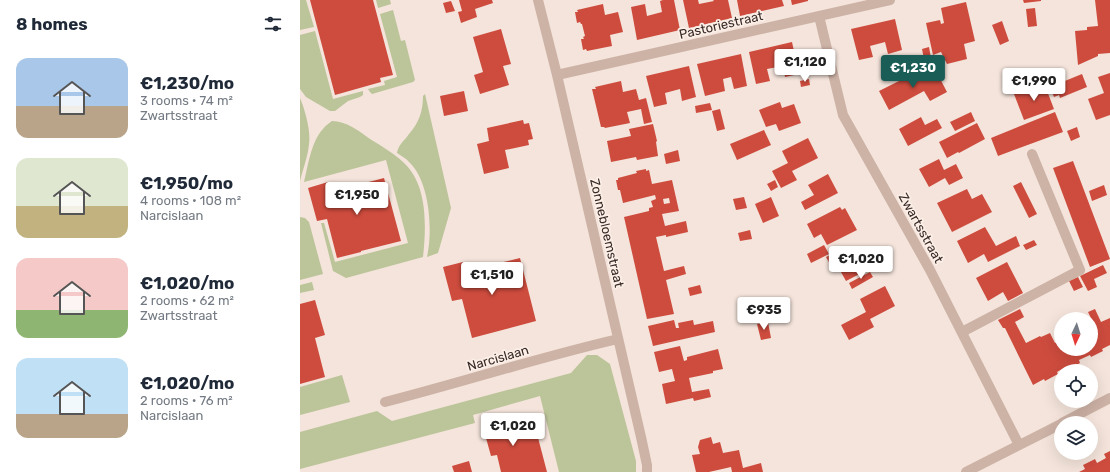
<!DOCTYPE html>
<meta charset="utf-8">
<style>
body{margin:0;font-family:Rubik,sans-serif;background:#f6f6f7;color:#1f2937;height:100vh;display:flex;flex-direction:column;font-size:15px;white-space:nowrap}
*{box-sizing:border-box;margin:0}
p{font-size:13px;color:#747a83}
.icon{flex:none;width:22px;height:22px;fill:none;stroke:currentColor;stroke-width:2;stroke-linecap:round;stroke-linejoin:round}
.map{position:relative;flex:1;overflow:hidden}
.details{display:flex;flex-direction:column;background:#fff;width:300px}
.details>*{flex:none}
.needle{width:26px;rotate:184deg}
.buttons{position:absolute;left:754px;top:312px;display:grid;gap:8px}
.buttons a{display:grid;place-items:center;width:44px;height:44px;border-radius:50%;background:#fff;box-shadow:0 4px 16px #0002;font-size:20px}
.price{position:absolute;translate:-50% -34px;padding:0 9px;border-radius:4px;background:#fff;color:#222;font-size:13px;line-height:26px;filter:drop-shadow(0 1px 2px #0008)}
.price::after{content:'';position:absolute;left:50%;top:24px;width:12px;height:9px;margin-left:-6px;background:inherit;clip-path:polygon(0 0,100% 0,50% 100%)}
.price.active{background:#1a5d57;color:#fff}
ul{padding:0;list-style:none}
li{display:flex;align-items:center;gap:12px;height:100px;padding:0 16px}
li span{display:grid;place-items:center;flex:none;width:112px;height:80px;border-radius:12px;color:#555}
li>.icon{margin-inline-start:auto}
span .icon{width:48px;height:48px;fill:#fffc;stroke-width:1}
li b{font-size:17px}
h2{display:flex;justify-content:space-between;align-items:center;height:48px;padding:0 16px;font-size:17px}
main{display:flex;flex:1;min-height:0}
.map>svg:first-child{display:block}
.green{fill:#bcc499}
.building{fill:#ce4c3e;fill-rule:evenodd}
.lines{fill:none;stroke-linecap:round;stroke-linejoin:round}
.minor{stroke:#cdb2a6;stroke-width:10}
.labels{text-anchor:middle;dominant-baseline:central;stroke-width:3.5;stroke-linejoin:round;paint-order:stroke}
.street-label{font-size:13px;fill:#382a27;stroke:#fbefe7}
</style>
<main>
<section class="details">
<h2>8 homes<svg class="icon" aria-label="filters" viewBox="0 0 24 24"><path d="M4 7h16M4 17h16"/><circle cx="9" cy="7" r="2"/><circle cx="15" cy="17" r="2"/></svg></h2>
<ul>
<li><span style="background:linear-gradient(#a9c7e8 60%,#b9a48a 0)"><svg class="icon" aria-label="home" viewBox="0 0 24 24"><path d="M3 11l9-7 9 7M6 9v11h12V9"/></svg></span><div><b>€1,230/mo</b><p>3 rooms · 74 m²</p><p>Zwartsstraat</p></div></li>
<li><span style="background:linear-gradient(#dfe7d0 60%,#c2b280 0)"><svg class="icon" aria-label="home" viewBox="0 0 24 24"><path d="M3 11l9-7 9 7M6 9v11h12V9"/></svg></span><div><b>€1,950/mo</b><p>4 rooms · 108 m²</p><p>Narcislaan</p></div></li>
<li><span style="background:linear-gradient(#f6c9c9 65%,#8fb573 0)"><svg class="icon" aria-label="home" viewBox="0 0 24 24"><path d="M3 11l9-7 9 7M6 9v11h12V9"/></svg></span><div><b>€1,020/mo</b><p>2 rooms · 62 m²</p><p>Zwartsstraat</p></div></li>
<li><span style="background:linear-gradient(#bfe0f5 70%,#b9a48a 0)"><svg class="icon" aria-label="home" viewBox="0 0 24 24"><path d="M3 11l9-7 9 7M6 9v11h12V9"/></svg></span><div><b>€1,020/mo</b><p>2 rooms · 76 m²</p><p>Narcislaan</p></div></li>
</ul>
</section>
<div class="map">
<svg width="810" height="472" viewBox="0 0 810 472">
<rect width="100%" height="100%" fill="#f4e4db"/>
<!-- green -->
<path class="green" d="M0,0H6L14,27L0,30Z
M76,0H90L91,4L78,8Z
M93,10L101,41L105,40L115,80L113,82L72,94L70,92L68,89L85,85L84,81L97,77L80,14Z
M15,31L33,99L63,91V95L60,97L48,101L35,111H30L6,97L0,89V35Z
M125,94L151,208L138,253L127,257C133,231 130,181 109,162C106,158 101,156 97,153C98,145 105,140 109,134C119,123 123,111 123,96Z
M0,98C5,110 11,131 9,144C8,156 3,169 0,181Z
M32,121C46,121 59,131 70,139C83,147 97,155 107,166C128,189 126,229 123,257L46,278L33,271L21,223H24L35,262L108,243L86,160L4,182C8,166 11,142 23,129C25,126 29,123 32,121Z
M0,217L5,218L9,222L23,274L0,280Z
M12,282L14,290L0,293V285Z
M287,355H297L310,364L336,461V472H259L240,396L173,415L175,423L0,469V432L77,411L92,421L271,373Z
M42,375L50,402L0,415V387Z"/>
<!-- building -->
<path class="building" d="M10,0H73L93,75L80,78L81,82L35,95Z
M159,0H192L193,3L175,9L177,17L161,23L158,12L162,11Z
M363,0H374L380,30L337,40L331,7L345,4L347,16L362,12L360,1Z
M383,0H398L399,4L414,1L413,0H428L432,18L389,28Z
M437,0H482L484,6L440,16Z
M491,0H508V1L492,5Z
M723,0H741V1L724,3Z
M795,0H810V53L798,54V56L778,65L775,31L787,30V27L798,26Z
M151,1L155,11L146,13L143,3Z
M666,2L675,41L664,44L667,59L647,64L641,52L633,55L626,23L640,20L641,24L644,23L641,8Z
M303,4L305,15L318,12L323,32L310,35L312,46L287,51L286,49L283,50L281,39H284L283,37L285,36L282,24H281L280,22L277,23L275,12H278L277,10Z
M735,8L737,26L728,27L726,9Z
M595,19L602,50L588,54L585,42L570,46L573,57L559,60L551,29Z
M702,21L709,41L700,45L692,25Z
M201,29L211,64L203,66L209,85L180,94L174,75L183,72L173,37Z
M492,42L499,74L485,77L483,66L467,69L470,81L456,84L449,52Z
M629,47L631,58L624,59L622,49Z
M441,54L447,86L434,89L431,77L423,79L425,91L405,96L397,64Z
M389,66L396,97L382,101L380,89L365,93L367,104L354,107L346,76Z
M635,69L647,92L630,101L624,91L589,110L579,91L609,76L613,84L619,80L617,78Z
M810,73V115L796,120L788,99L804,93L798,77Z
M782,74L787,87L760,98L759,95L754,97L750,87Z
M509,79L510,85L501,87L500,81Z
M321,81L323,92L336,89L339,100L346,98L352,122L344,124L341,109L327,112L330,123L305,128L304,127H301L292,89H296L295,87Z
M744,83L754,109L724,120L714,94Z
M164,91L168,111L144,116L140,96Z
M480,102L482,108L494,104L501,123L479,131L476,124L466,127L459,110Z
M410,103L412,110L396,113L395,106Z
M420,109L425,129L417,131L412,111Z
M671,112L675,121L655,131L650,122Z
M755,112L763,132L698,156L691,138Z
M621,117L625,125L637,119L642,128L608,146L599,129Z
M223,120L224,124L229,123L233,139L228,140L229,145L205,150L209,168L184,174L177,144L189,141L187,128Z
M677,123L685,139L659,153L658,152L647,158L639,142Z
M353,124L357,141L356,142L358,156L337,160L336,157L311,162L307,141L331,136L329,129Z
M777,127L780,137L771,141L767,131Z
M464,130L471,145L437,160L430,144Z
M508,138L518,158L492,171L497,180L481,188L472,171L488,163L482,151Z
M378,150L380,161L366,164L364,154Z
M639,159L644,170L656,164L663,178L649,185L645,178L629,187L619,169Z
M773,161L810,259L790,267L753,168Z
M346,169V171L349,170L352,184L372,180L379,211L362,214L365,226L386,221L388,232L366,237V235L356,237L364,271L384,266L386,274L366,280L374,314L347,319L324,217L349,211V208L353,207L351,201L356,199L355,195L323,203L320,190H318L316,180H318V178L337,173L336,171ZM369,198L370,203L364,204L363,199Z
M528,174L538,193L505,210L501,202L514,195L508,185Z
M84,178L101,241L61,251V252L37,258L27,219L17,221L8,188L28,182L30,192Z
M475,180L478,187L471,191L467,184Z
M721,182L737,214L729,218L713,186Z
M804,185L807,195L792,201L789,191Z
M667,189L672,199L682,194L692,212L652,232L637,203Z
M444,197L447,208L436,210L433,199Z
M471,197L479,216L463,223L455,204Z
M540,207L542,210L545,208L557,230L527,245L521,234L514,238L507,224Z
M685,227L696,246L716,236L720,246L688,262L684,254L668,263L657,241Z
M450,230L452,239L440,241L438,233Z
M734,240L737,245L726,250L723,245Z
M524,245L529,254L511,263L507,254Z
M549,246L553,254L566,248L575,266L546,281L537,265L532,268L526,257Z
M220,258L236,321L172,338L162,299L152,301L143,267L163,262L165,272L178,269V270L196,265L195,264Z
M707,262L723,293L708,301L703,292L688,301L676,278Z
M803,265L807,273L794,279L797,287L788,291L780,276Z
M570,272L573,277L552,289L549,283Z
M778,277L783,287L774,291L769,281Z
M400,285L402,293L390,296L388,288Z
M585,286L595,306L570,319L574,327L549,340L541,325L566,312L560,299Z
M15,300L25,335L15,338L25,377L0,384V304Z
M720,309L724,317L715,322L726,343L740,336L741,337L750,333L755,343L761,340V349H791V325L794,324L788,312L795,309L801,322L810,318V345L802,349L803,351L791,357L790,355L779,360L780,363L771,368L769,369L767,366L757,372L758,374L745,381L744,379L733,385L705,328H703L698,320Z
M467,310L469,319L461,321L459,312Z
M374,320L376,328H379L378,323L393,320L394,325L413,321L415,332L353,346L348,326Z
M468,322L471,338L461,340L457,324Z
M380,346L384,361L387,360V357L418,349L423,369L413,371V373L389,378L392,392L409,389L411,397L394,401L393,398L366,404L362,384L375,381L372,369L359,372L354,352Z
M206,414L212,437L236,430L247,472H201L197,455L191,456L181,420Z
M411,437L413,444L420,442L423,453L439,450L443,468L461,463L463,472H432L431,467L409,472H396L392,455L400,454L398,447L400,440Z
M810,451V472H779L785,469L783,465L795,459L797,463L806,458L804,454Z
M169,461L172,472H154L152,466Z"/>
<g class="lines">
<!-- minor -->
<path class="minor" d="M238,0L257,75L341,437L347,465V472
M519,16L543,115L630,270L719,445
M257,75L590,0
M662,332L780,270L732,154
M85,402C163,382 240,357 318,339
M762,423L810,398
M666,472L761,424"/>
</g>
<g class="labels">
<!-- street labels -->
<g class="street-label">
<text transform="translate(421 25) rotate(-13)">Pastoriestraat</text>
<text transform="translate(621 228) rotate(61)">Zwartsstraat</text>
<text transform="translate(307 233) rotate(77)">Zonnebloemstraat</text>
<text transform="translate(198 358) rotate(-16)">Narcislaan</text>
</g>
</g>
</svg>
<div class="buttons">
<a><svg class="needle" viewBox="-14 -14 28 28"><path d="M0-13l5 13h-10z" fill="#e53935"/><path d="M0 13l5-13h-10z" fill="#747a83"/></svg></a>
<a><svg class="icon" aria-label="locate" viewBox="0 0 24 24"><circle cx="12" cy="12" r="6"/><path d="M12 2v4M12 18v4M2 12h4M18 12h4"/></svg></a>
<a><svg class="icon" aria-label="layers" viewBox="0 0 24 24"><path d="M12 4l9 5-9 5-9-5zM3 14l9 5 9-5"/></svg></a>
</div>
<b class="price" style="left:505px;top:83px">€1,120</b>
<b class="price active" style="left:613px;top:89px">€1,230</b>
<b class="price" style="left:734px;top:102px">€1,990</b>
<b class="price" style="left:57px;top:216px">€1,950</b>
<b class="price" style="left:561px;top:280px">€1,020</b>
<b class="price" style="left:192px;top:296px">€1,510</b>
<b class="price" style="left:464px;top:331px">€935</b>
<b class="price" style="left:213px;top:447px">€1,020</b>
</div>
</main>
